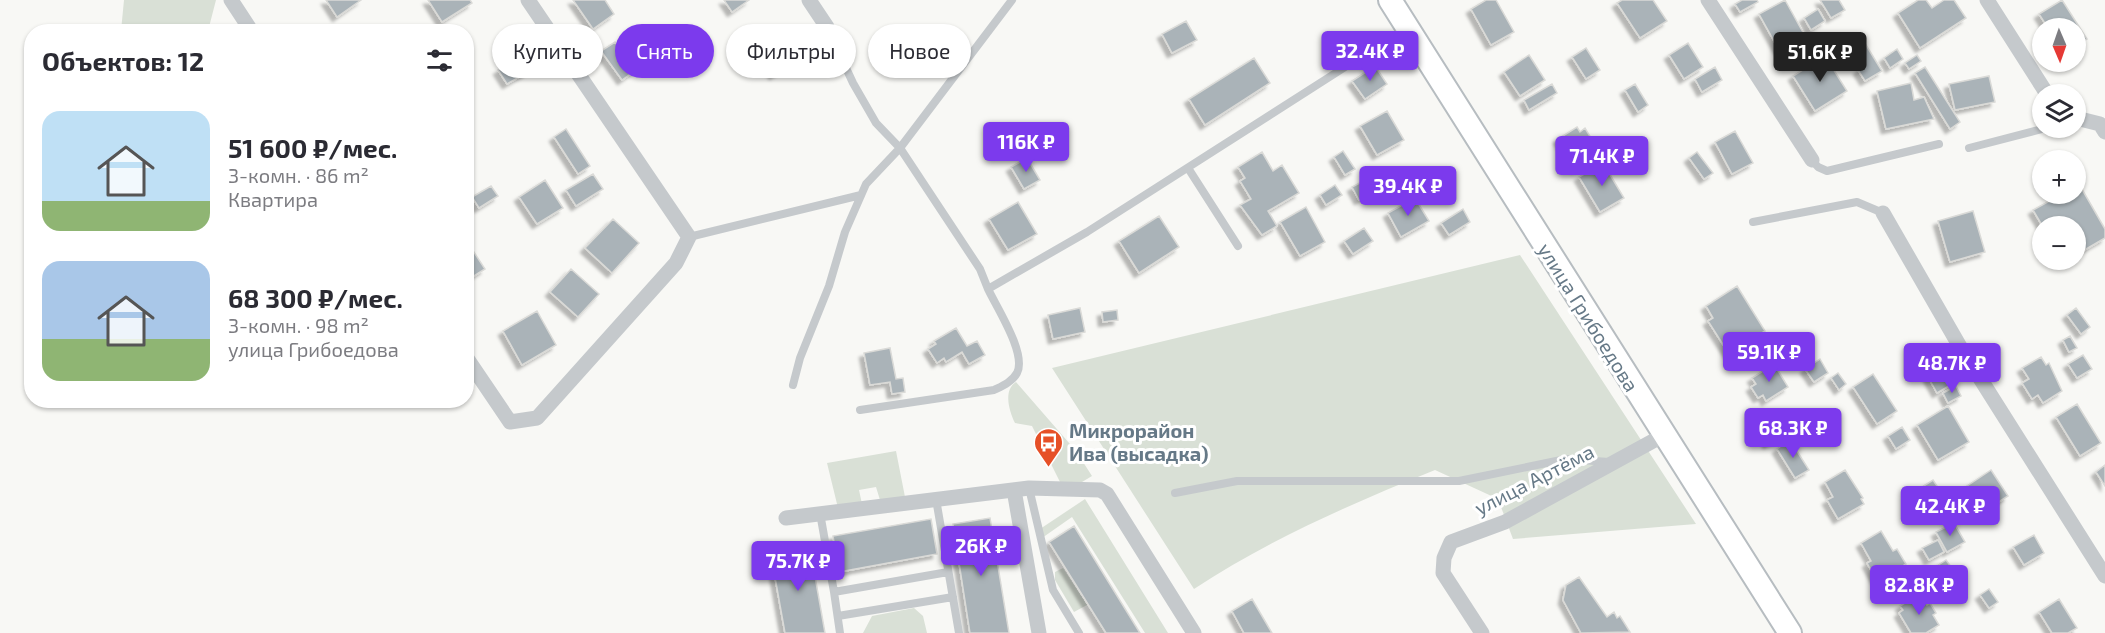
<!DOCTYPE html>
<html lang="ru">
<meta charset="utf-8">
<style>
body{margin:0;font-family:"Exo 2",sans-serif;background:#f7f7f7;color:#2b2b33;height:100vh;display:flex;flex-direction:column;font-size:22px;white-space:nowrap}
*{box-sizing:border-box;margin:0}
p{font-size:20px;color:#7c7c81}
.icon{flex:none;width:33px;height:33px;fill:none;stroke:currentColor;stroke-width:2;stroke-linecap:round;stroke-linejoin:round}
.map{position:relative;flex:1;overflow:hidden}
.drawer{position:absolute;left:24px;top:24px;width:450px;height:384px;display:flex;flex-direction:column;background:#fff;border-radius:24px;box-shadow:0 2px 4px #0004}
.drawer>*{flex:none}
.banner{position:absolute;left:492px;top:24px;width:570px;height:54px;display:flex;gap:12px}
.needle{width:39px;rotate:178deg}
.tools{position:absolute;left:2032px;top:18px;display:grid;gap:12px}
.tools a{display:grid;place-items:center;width:54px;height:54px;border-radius:50%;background:#fff;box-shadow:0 2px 4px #0004;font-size:30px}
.price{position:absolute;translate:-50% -51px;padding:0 14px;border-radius:6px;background:#7c3aed;color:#fff;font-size:20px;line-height:39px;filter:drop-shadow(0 2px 3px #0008)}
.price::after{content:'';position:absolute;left:50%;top:36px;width:18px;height:14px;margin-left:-9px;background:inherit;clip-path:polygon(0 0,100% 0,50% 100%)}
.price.on{background:#222;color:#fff}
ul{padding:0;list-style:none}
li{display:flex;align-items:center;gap:18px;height:150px;padding:0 18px}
li span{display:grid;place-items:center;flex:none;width:168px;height:120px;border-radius:18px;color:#555}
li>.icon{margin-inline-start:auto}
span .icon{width:72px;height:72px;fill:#fffc;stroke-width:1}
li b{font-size:26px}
h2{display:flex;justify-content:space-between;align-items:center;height:72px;padding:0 18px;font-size:26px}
.tag{padding:0 21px;border-radius:27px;background:#fff;box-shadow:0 2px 4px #0004;font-size:21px;line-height:54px}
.tag.on{background:#7c3aed;color:#fff}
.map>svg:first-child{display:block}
.green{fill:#d9e0d6}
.building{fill:#aab3b8;stroke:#dadad7;stroke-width:1.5;filter:url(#shadow)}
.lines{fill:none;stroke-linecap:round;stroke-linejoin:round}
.secondary-casing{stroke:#b7bdc1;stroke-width:26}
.lane{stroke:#c5c9cc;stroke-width:8}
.street{stroke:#c5c9cc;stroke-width:15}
.secondary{stroke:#fff;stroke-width:22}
.labels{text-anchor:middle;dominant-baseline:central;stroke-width:6;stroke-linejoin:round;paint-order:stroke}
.street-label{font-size:20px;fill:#667987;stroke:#fff}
.poi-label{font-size:20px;font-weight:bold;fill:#667987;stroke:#fff;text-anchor:start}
</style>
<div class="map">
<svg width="2105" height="633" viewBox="0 0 2105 633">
<defs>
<filter id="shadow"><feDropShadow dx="-4.5" dy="4.5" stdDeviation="1.5" flood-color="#0004"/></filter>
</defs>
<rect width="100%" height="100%" fill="#f8f8f5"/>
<!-- green -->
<path class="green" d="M124,0H216L208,31H121Z
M1520,255L1696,524L1513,539L1498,499L1435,470C1351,504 1270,539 1194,589L1052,368Z
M1016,382L1076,451L1092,476L1077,485L1061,484L1032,426L1015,423C1009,411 1003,390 1016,382Z
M896,451L905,497L880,500L876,487L859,490L862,504L838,508L827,463Z
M1085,499L1168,633H1145L1072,517L1042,538L1040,529Z
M1063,568L1087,605L1074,612L1055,580V572Z
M914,608L923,616L927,633H863L872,616Z"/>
<!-- building -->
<path class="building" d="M326,0H361L337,17Z
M428,0H470L472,3L442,22Z
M573,0H605L614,14L593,29Z
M724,0H749L732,12Z
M1486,0H1496L1514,32L1491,45L1471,9Z
M1622,0H1653L1667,21L1640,38L1617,3Z
M1742,0H1757L1758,2L1740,12L1735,4Z
M1785,0L1805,36L1779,50L1759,14Z
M1820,0H1839L1845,10L1831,18Z
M1918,0H1926L1932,8L1944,0H1954L1966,18L1920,48L1898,13Z
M2062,0L2087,39L2076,46V28H2048L2039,14Z
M1818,9L1825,21L1811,30L1804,18Z
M1186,21L1197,40L1172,53L1162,34Z
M775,26L784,40L793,34L799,43L790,49L797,61L774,75L752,40Z
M615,42L636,70L622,80L601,51Z
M1688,43L1703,67L1684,79L1669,55Z
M1866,45L1882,71L1865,81L1858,70L1864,66L1855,51Z
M1586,48L1600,70L1586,79L1572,57Z
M1897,49L1903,59L1890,68L1884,58Z
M1529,55L1545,80L1520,96L1504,72Z
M1917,55L1921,61L1909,69L1905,63Z
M1825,56L1847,91L1815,111L1793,76Z
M520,58L528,72L507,84L498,70Z
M1254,58L1270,83L1205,125L1189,99Z
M1375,66L1387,84L1365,99L1352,81Z
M1715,67L1722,80L1702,92L1695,79Z
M1925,67L1960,122L1950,129L1915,73Z
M1989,76L1995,102L1955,110L1949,84Z
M1911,83L1914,100L1924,97L1934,119L1886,129L1877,91Z
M1552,84L1557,93L1529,110L1524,100Z
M1635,84L1648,105L1638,112L1625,90Z
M1387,111L1404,140L1377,155L1360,126Z
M1577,127L1580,132L1585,128L1594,143L1589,146L1596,157L1576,169L1558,139Z
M566,129L590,166L578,174L554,137Z
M1735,131L1753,163L1732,174L1715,142Z
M1343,151L1355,169L1345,175L1334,157Z
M1262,152L1273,171L1282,165L1299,193L1268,211L1277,226L1262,235L1240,205L1251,199L1240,181L1245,178L1238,167Z
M1697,152L1713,173L1704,179L1689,158Z
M1027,158L1040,180L1024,189L1011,167Z
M1603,163L1624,198L1600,212L1579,177Z
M593,174L603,189L576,206L566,190Z
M1369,178L1376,191L1359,200L1352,187Z
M545,180L563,208L537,224L519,197Z
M2079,184L2105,229V238L2076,255V226L2043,227L2033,210L2062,194H2076V186Z
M1335,185L1342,195L1326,205L1320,195Z
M491,186L498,196L479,208L472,197Z
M1415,198L1429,221L1401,237L1388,213Z
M1018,202L1037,234L1008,250L989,219Z
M1306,207L1325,242L1300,256L1280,222Z
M1463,209L1470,222L1449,235L1441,223Z
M1973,211L1985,252L1950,262L1938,221Z
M1159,216L1179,247L1139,273L1119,241Z
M613,219L639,243L612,273L585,248Z
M1364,228L1373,241L1353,254L1344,241Z
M466,240L485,269L466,281Z
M571,269L599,294L578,317L550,292Z
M1737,286L1765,331L1729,354L1708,321L1713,318L1706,306Z
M1080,308L1085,332L1053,339L1048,315Z
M2076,308L2090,327L2081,334L2067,315Z
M1117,310L1118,320L1103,322L1102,312Z
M537,311L556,345L522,365L503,331Z
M956,328L967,346L977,341L985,355L969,364L962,352L946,362L944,358L937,363L928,349L936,344L934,341Z
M2070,336L2077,348L2069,352L2063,340Z
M890,348L896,379L903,378L905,392L892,394L890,382L870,385L864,353Z
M2083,355L2092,369L2077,378L2068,364Z
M2041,357L2046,365L2049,363L2062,391L2043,403L2038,395L2032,399L2022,383L2029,379L2022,368Z
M1820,359L1828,373L1814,382L1805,369Z
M1774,364L1788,387L1766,401L1763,395L1758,398L1751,387L1756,384L1752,378Z
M1943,365L1954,383L1937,393L1927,375Z
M1838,373L1846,384L1839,390L1831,378Z
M1873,374L1897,411L1877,424L1853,387Z
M1956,386L1961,396L1948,403L1943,393Z
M2077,404L2101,443L2080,456L2056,417Z
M1948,406L1969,442L1938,460L1917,425Z
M1777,418L1786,435L1768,444L1759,428Z
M1902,427L1910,440L1896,449L1888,436Z
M1790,440L1809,470L1795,478L1777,449Z
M2105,465V486L2096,472Z
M1845,470L1863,498L1861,499L1864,504L1838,519L1827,500L1833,497L1825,482Z
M1991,470L2008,496L1978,515L1961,490Z
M1933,480L1937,486L1928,492L1935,502L1922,510L1911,494Z
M990,518L1009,633H970L953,524Z
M931,519L937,554L839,572L833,536Z
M1954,523L1965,542L1947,552L1936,532Z
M1074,526L1140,633H1106L1049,542Z
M1881,531L1893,551L1897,549L1906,564L1877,581L1867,563L1871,561L1861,543Z
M2034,535L2044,553L2024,565L2013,547Z
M1938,540L1944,552L1929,560L1922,548Z
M810,548L825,633H785L771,555Z
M1946,560L1957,575L1945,583L1934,568Z
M1579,577L1607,617L1614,612L1617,618L1620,616L1630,632L1581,633L1563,600L1566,585Z
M1989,589L1998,602L1989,608L1980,595Z
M1916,596L1919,601L1924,598L1927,605L1930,603L1936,613L1933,615L1939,625L1926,633H1911L1899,613L1903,610L1900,606Z
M1252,599L1272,633H1244L1232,611Z
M2059,599L2077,628L2068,633H2052L2039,612Z"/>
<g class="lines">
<defs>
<path id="secondary" d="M1390,0L1790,633"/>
</defs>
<!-- secondary casing -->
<use href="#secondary" class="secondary-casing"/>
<!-- lane -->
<path class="lane" d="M827,27L853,83L876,123L900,148L980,269L988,289
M1969,148L2046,128
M1812,160L1818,167L1827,171L1939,144
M1188,168L1238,246
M1753,222L1857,202L1883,213
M689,237L861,195
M793,385L800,358L829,286L845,232L866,184L900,148L1012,0
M860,410L994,390C1002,386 1012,382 1017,373C1027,354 997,308 988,289L1087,232L1406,28
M1029,488L1053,590L1079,633
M1175,493L1237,481H1459L1566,459L1609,462
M936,499L959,633
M820,513L834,592
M838,616L953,597
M840,633L834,592L948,572"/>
<!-- street -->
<path class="street" d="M231,0L252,32
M809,0L827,27
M1708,0L1812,160
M1987,0L2047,94
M2076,118L2100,124L2105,132
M1883,213L1959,345L2105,576
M466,357L510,422L537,418L676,263L689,237L528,0
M1014,490L1039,633
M786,518L1029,488L1100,490L1107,494L1194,633
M1482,633L1443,573L1444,558L1451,542L1505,522L1664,435"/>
<!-- secondary -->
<use href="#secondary" class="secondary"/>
</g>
<!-- icons -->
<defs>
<symbol id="bus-pin" viewBox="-11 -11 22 30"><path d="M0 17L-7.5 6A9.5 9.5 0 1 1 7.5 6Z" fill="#e65027" stroke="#fff"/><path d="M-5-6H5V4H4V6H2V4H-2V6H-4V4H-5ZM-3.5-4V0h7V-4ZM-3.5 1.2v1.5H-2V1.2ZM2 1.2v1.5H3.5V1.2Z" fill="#fff"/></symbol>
</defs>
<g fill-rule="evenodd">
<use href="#bus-pin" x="1032" y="426" width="33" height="45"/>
</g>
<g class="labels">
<!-- street labels -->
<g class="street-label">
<text transform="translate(1589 317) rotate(58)">улица Грибоедова</text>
<text transform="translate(1534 479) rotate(-27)">улица Артёма</text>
</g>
<!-- poi labels -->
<g class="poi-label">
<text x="1069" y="430">Микрорайон<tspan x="1069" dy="23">Ива (высадка)</tspan></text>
</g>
</g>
</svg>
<div class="tools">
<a><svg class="needle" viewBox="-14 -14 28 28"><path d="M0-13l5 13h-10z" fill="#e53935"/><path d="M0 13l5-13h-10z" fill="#7c7c81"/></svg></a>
<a><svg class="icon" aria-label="layers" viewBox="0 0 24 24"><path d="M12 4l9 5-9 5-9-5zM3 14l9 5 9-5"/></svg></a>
<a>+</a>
<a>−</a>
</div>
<b class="price" style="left:1370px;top:82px">32.4K ₽</b>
<b class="price on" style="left:1820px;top:83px">51.6K ₽</b>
<b class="price" style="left:1026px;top:173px">116K ₽</b>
<b class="price" style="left:1602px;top:187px">71.4K ₽</b>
<b class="price" style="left:1408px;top:217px">39.4K ₽</b>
<b class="price" style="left:1769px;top:383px">59.1K ₽</b>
<b class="price" style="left:1952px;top:394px">48.7K ₽</b>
<b class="price" style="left:1793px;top:459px">68.3K ₽</b>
<b class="price" style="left:1950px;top:537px">42.4K ₽</b>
<b class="price" style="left:981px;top:577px">26K ₽</b>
<b class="price" style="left:798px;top:592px">75.7K ₽</b>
<b class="price" style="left:1919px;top:616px">82.8K ₽</b>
<div class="banner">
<a class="tag">Купить</a>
<a class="tag on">Снять</a>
<a class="tag">Фильтры</a>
<a class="tag">Новое</a>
</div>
<section class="drawer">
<h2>Объектов: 12<svg class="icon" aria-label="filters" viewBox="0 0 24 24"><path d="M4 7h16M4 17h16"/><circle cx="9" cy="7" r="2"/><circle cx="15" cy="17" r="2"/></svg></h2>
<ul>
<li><span style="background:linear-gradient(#bfe0f5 75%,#8fb573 0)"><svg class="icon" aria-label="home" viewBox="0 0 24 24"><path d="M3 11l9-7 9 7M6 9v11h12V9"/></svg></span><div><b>51 600 ₽/мес.</b><p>3-комн. · 86 m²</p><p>Квартира</p></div></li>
<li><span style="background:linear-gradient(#a9c7e8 65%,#8fb573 0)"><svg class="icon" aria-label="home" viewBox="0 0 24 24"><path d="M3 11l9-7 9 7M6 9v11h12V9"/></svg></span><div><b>68 300 ₽/мес.</b><p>3-комн. · 98 m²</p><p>улица Грибоедова</p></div></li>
</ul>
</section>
</div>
